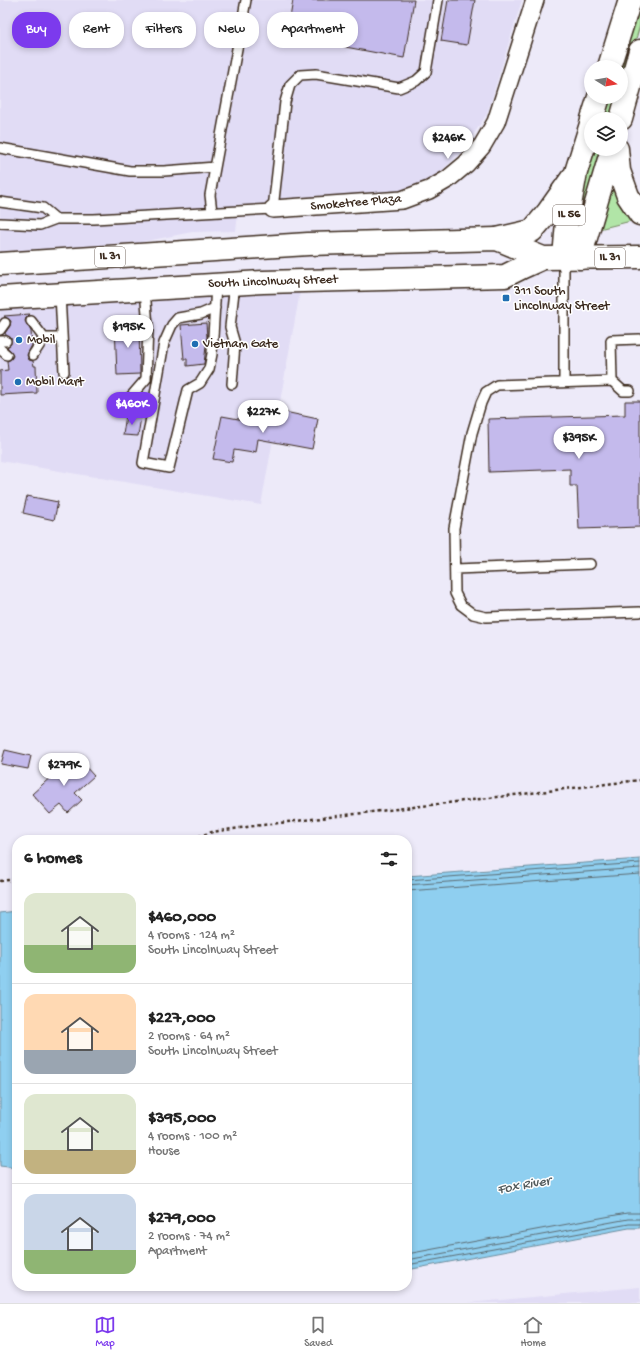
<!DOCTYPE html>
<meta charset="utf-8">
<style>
body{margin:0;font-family:"Gochi Hand",sans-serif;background:#f2f2f2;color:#222;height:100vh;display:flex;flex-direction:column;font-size:15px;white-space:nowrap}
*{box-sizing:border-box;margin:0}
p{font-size:13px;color:#767676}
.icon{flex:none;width:22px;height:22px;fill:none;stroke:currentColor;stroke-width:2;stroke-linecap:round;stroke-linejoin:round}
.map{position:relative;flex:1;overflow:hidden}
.sheet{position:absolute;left:12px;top:835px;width:400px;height:456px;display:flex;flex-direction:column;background:#fff;border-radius:16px;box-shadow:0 2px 6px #0003}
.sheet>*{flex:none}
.banner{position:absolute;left:12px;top:12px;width:400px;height:36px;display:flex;gap:8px}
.needle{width:26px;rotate:101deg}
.tools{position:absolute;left:584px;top:60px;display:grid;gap:8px}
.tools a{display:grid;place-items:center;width:44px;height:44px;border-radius:50%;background:#fff;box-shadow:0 2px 6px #0003;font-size:20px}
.price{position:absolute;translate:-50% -34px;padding:0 9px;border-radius:14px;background:#fff;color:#222;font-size:13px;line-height:26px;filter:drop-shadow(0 1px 2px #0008)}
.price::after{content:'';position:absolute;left:50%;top:24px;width:12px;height:9px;margin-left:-6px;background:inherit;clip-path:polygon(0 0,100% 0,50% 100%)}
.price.active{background:#7c3aed;color:#fff}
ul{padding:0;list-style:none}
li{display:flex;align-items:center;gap:12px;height:100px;padding:0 12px}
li+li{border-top:1px solid #e0e0e0}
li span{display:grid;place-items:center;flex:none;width:112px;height:80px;border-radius:12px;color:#555}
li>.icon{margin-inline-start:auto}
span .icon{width:48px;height:48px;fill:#fffc;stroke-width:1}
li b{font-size:17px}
h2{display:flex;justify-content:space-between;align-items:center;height:48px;padding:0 12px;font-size:17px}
.chip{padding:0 14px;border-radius:16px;background:#fff;box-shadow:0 2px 6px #0003;font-size:14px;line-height:36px}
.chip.active{background:#7c3aed;color:#fff}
.menu{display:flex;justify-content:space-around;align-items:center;height:56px;border-top:1px solid #e0e0e0;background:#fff;font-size:11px;color:#767676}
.menu a{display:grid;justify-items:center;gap:2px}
.menu .active{color:#7c3aed}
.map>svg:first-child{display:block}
.built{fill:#e1dcf5}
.green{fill:#b1e5a7;stroke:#768862}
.water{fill:#8fcff0;stroke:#6d8d9c}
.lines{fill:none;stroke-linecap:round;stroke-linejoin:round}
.shore{stroke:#5d6c72;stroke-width:1}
.building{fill:#c4baec;stroke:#3b2a1e}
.service-casing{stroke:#3b2a1e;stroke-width:12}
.minor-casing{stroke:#3b2a1e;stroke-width:20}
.primary-casing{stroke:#3b2a1e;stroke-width:25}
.motorway-casing{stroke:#3b2a1e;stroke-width:25}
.path{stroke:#3b2a1e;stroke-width:2.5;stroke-dasharray:3 3;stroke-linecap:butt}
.service{stroke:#fff;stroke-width:9}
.minor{stroke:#fff;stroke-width:17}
.primary{stroke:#fff;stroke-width:22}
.motorway{stroke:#fff;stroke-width:22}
.poi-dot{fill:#1f6fb2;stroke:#fff;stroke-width:1.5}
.labels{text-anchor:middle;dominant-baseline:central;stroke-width:3;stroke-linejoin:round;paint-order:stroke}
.shield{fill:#fff;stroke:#766a62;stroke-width:1}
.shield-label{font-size:12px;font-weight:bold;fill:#3b2a1e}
.street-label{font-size:13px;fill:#3b2a1e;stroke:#fff}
.poi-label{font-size:13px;fill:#3b2a1e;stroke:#fff;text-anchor:start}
.water-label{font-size:14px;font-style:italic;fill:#545c5d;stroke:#fff}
</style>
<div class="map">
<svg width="640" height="1303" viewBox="0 0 640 1303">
<rect width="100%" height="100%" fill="#edeaf9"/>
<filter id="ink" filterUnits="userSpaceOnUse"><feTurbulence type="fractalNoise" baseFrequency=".025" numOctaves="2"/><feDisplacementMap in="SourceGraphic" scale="8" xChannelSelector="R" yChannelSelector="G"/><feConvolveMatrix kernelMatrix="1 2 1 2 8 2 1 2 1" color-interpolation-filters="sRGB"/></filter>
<g filter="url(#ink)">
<!-- built -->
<path class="built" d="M0,0H522L487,114L462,152L430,181L389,195L239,206L236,231L192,232L137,243L0,252Z
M300,292L261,505L0,461V307L199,295Z
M640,1287V1303H468Z"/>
<!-- green -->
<path class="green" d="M640,3V25L621,92V67H620Z
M610,97H620L613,119H604Z
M594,149H605L578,225L577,223L578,200Z
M610,173L635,220L599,229Z"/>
<!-- water -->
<path class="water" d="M640,859V1228H629L407,1270V876Z
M17,911V1168L0,1166V913Z"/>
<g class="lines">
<!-- shore -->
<path class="shore" d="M407,880L640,863
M407,885L640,868
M407,891L640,874
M407,1254L627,1213H640
M407,1260L628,1219H640
M407,1265L629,1224H640"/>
</g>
<!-- building -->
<path class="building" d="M293,0H414L404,58L287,36Z
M448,0H475L467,45L441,41Z
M30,314L26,318L25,321L31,331L32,345L27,355L29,360L33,361L34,366H36L37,393L0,395V371L8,370L7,361L11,359L13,356L11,351L7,347L11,344V338L6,335L5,333L10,326L11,321L4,316Z
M206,323L207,337L204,364L187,366V359H184L181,325Z
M139,324L140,374L117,375L115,325Z
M625,401H640V527L579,529L577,486H570V469L489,472L488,419L625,415Z
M280,411L318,419L312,449L258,439L256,452L253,451V453L234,450L232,462L213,459L222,416L277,426Z
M126,415L141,417L138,436L123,435Z
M27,496L58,502L54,520L23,513Z
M5,750L31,756L28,769L1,764Z
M75,755L94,776L75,793L82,800L68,813L61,805L50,814L32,794Z"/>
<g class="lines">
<defs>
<path id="service" d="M0,148L130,171H164L215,167
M0,202L43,208L56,219
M212,212L210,195L246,0
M0,223L40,225L56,219H94L273,209L285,102L290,85L300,75L316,74L399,88L416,81L426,72L438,0
M564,258V382
M60,294L64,372
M215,308L201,314L178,318L172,325L164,343L143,463L169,468L188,390L200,383L209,369L212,354L216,285
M31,321L44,338
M0,330L5,323
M0,341H6
M0,349L7,355
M33,355L44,338H62
M612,381L611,340L640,339
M232,384L235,344L230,327L235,283
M630,391H623L612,381L497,385L486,392L481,403L472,433L454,528L455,593L461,605L473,614L486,617L640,612
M127,401L146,379L148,327L145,289
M455,569L590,564"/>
<path id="minor" d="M273,209L402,200L429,190L448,179L466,164L482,146L496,122L535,0"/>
<path id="primary" d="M0,264L308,244L497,239L543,258L640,257
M0,298L263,282L505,276L523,267L543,258"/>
<path id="motorway" d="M609,67L630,0
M592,119L599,97
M621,119L640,51
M617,149L619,171L628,196L640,214
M497,239L532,231L548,212L572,178
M564,258L567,222L576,172L591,124
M580,258L612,149"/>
</defs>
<!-- service casing -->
<use href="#service" class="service-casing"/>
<!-- minor casing -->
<use href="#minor" class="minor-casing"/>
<!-- primary casing -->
<use href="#primary" class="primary-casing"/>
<!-- motorway casing -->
<use href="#motorway" class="motorway-casing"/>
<!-- path -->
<path class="path" d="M187,840L212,832L254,826L640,780
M0,881L17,879"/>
<!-- service -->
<use href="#service" class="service"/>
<!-- minor -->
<use href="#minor" class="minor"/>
<!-- primary -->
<use href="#primary" class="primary"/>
<!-- motorway -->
<use href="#motorway" class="motorway"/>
</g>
</g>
<!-- markers -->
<g class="poi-dot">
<rect x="502" y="294" width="8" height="8" rx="2"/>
<circle cx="19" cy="340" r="4"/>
<circle cx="195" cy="344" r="4"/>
<circle cx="18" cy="382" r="4"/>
</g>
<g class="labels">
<!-- shield labels -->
<g class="shield">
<rect x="553" y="205" width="32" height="20" rx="3"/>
<rect x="95" y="247" width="30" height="20" rx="3"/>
<rect x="595" y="248" width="30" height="20" rx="3"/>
</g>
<g class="shield-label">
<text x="569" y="215">IL 56</text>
<text x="110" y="257">IL 31</text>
<text x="610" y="258">IL 31</text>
</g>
<!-- street labels -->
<g class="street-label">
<text transform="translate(356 203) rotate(-5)">Smoketree Plaza</text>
<text transform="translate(273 282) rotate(-2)">South Lincolnway Street</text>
</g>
<!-- poi labels -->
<g class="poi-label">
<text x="514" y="291">311 South<tspan x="514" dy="15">Lincolnway Street</tspan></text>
<text x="27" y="340">Mobil</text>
<text x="203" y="344">Vietnam Gate</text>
<text x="26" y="382">Mobil Mart</text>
</g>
<!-- water labels -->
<g class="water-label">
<text transform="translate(524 1186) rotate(-10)">Fox River</text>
</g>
</g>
</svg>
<div class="tools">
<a><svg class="needle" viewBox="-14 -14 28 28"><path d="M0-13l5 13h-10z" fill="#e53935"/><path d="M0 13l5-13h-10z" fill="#767676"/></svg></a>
<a><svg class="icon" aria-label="layers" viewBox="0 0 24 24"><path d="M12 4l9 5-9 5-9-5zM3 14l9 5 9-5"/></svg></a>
</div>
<b class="price" style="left:448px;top:160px">$246K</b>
<b class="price" style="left:128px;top:349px">$195K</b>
<b class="price active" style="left:132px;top:426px">$460K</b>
<b class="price" style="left:263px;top:434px">$227K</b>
<b class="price" style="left:579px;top:460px">$395K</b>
<b class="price" style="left:64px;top:787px">$279K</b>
<div class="banner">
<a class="chip active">Buy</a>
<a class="chip">Rent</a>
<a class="chip">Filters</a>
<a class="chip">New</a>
<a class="chip">Apartment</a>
</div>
<section class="sheet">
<h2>6 homes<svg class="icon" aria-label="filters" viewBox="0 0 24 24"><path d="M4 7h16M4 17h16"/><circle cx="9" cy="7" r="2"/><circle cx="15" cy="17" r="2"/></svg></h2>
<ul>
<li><span style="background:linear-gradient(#dfe7d0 65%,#8fb573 0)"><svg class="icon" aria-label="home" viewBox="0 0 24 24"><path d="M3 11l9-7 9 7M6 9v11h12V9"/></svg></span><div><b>$460,000</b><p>4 rooms · 124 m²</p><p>South Lincolnway Street</p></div></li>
<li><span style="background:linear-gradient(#ffd9b3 70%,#9aa5b1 0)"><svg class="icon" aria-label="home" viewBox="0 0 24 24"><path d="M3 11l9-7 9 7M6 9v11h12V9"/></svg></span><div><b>$227,000</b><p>2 rooms · 64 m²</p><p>South Lincolnway Street</p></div></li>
<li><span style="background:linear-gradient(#dfe7d0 70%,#c2b280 0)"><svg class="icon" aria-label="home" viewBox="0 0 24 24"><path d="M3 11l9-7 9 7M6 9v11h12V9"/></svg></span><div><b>$395,000</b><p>4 rooms · 100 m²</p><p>House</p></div></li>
<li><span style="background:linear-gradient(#c9d6e8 70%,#8fb573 0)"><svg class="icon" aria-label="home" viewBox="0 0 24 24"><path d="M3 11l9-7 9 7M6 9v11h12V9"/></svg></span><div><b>$279,000</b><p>2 rooms · 74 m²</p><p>Apartment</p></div></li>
</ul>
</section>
</div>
<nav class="menu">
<a class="active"><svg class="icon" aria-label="map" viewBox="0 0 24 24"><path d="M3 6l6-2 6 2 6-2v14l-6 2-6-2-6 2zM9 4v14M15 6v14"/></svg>Map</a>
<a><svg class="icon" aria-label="saved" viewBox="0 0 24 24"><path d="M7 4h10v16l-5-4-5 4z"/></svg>Saved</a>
<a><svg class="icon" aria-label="home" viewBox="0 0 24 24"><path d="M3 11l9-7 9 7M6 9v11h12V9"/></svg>Home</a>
</nav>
